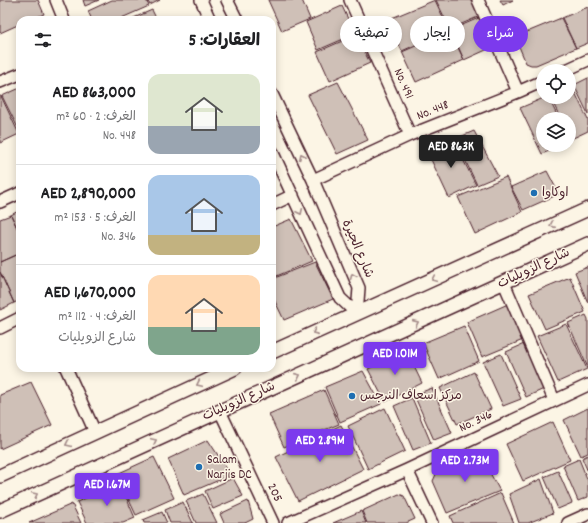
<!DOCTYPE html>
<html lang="ar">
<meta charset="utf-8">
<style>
body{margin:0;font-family:Dekko,"Playpen Sans Arabic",sans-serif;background:#f2f2f2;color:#202124;direction:rtl;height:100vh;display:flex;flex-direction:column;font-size:15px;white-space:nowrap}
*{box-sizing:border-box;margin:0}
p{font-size:13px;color:#757577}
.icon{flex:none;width:22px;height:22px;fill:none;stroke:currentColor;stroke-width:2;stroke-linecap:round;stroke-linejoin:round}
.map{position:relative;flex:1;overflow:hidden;direction:ltr}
.panel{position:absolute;left:16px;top:16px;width:260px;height:356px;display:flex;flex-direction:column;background:#fff;border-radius:12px;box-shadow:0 2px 10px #0003;direction:rtl}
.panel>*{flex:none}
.top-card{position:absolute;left:288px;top:16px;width:240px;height:36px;direction:rtl;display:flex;gap:8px}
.controls{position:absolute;left:536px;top:64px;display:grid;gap:8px}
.controls a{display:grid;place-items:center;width:40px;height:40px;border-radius:50%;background:#fff;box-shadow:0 2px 10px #0003;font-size:20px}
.price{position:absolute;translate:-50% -34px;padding:0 9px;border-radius:4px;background:#7c3aed;color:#fff;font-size:13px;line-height:26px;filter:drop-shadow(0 1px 2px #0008)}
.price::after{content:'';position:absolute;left:50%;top:24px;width:12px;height:9px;margin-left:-6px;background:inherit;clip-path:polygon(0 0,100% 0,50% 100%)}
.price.active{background:#222;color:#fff}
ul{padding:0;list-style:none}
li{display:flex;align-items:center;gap:12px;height:100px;padding:0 16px}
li+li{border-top:1px solid #e0e0e0}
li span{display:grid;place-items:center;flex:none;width:112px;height:80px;border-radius:12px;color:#555}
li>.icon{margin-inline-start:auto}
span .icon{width:48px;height:48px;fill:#fffc;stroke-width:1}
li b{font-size:17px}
h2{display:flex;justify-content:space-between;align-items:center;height:48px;padding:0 16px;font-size:17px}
.pill{padding:0 14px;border-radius:18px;background:#fff;box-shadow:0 2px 10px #0003;font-size:14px;line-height:36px}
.pill.active{background:#7c3aed;color:#fff}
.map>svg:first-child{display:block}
.building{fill:#cfc0b7;stroke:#4a1f2b}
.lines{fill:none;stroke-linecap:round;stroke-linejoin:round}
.minor-casing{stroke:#4a1f2b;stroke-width:14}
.tertiary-casing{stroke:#4a1f2b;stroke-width:16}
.minor{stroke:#fcf5e5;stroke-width:11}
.tertiary{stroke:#fcf5e5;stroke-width:13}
.oneway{stroke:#a38a88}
.poi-dot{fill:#1f6fb2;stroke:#fcf5e5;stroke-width:1.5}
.labels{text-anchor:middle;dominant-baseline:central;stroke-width:3;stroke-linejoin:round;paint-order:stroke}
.street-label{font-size:13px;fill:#4a1f2b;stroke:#fcf5e5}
.poi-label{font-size:13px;fill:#4a1f2b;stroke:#fcf5e5;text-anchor:start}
</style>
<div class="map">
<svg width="588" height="523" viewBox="0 0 588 523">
<rect width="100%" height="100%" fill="#fcf5e5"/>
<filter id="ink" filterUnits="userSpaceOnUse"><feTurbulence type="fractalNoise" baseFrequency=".025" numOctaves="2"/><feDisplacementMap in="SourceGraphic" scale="8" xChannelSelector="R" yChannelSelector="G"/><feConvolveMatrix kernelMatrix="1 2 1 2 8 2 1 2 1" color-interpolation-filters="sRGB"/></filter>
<g filter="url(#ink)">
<!-- building -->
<path class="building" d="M0,0H38L44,14L30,20H20V24L0,33Z
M83,0H99L85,6Z
M112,0H146L149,6L117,20H92L88,11Z
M147,0H160L150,5Z
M268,0H302L310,19L282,31Z
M435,0L449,30L402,51L387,20Z
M436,0H472L480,16L450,29Z
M500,0H513L503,5Z
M342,6L355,34L318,50L306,22Z
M588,7V43L576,48L562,18Z
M152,10L157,20H129Z
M481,17L495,46L464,60L451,30Z
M561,18L576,48L536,65H531L526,63L515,37Z
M450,31L464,60L416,82L402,52Z
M356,35L370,63L330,81L317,52Z
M588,78V114L574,85Z
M338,82L368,140L337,154L308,95Z
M572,86L588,120V131L571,139L569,135V119H561L550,97H569V87Z
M20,88V132L2,96Z
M0,96H1L19,134L0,143Z
M546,97H548L559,119H543V145H563L542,154L520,108Z
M474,131L498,176L477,185L455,139Z
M453,140L476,185L449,198L427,151Z
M547,171L559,194L523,210L511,187Z
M506,177L522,212L475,234L458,197Z
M20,210V234L11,215Z
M11,215L20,234V253L0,262V219Z
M291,219L312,261L272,278V227Z
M20,253V300L14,303L0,272V262Z
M315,262L333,299L284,320L272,295V279Z
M588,267V303L575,272Z
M0,272L14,303L0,310Z
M570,277L585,312L545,329L529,294Z
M508,304L523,340L482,357L467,322Z
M586,315L588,319V368L568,323Z
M566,324L587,369L558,382L537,336Z
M464,326L479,361L439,379L423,343Z
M524,344L544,389L526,397L506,352Z
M406,350L422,383L385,402L368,369Z
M501,354L521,399L503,406L483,362Z
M363,371L381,404L340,422L325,387Z
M474,372L491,409L457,424L440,388Z
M31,382L52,425L0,449V395Z
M432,388L452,433L434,440L414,395Z
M324,390L339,424L284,447L269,414Z
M412,398L431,443L413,450L394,406Z
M385,408L405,451L368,469L348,426Z
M588,408V453L581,456L564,420Z
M553,422L570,460L523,481L506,444Z
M341,425L363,469L298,501L276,457Z
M208,440L231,475L184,495L168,459Z
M479,453L500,491L447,513L433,481L437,472Z
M588,455V472L582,458Z
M154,457L174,498L136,515L117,474Z
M579,459L588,481V497L578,501L563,466Z
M558,471L572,503L558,509L544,477Z
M233,478L243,496L213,509L205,491Z
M541,479L553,513L528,523H519L509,494Z
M120,483L135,518L123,523H87L77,502Z
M501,493L514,523H453L450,516Z
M203,494L217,523H196L186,501Z
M399,494L404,496L415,519L406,523H367L362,511Z
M248,501L253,519L245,523H224L220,514Z
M183,502L193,523H170L165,510Z
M72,504L81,523H29Z
M361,511L366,523H333Z
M162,512L167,523H144L143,520Z"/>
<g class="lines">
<defs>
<path id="minor" d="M56,0L64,20
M201,0L210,20
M227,0L237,20
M350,0L410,135
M478,0L518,92
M564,71L588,60
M0,82L20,74
M272,94L313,180L359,288L357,314
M272,151L340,298L357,314
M313,180L410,135L518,92L543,81
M0,202L20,193
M272,205L293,195
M504,283L554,400
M0,328L20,318
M66,368L95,432
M220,411L273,523
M407,470L432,523
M288,523L407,470L588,385
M568,523L588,514"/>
<path id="tertiary" d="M272,352L588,209
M0,476L235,368
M0,511L588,244"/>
</defs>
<!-- minor casing -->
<use href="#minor" class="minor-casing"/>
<!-- tertiary casing -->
<use href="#tertiary" class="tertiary-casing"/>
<!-- minor -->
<use href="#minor" class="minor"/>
<!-- tertiary -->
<use href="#tertiary" class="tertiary"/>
</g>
<!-- one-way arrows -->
<defs><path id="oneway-chevron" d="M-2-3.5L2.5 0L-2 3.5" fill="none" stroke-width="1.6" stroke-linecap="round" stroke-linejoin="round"/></defs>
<g class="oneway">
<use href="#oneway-chevron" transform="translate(302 156) rotate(-116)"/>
<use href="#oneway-chevron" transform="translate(300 212) rotate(65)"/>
<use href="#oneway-chevron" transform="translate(552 225) rotate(156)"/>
<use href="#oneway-chevron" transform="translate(353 276) rotate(-113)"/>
<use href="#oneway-chevron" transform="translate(434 279) rotate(156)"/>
<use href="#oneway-chevron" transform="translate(416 323) rotate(-24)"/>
<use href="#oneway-chevron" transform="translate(315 332) rotate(156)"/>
<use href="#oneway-chevron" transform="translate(298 376) rotate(-24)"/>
<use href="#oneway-chevron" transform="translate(199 384) rotate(155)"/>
<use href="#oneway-chevron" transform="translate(154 441) rotate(-25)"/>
<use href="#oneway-chevron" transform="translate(68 444) rotate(155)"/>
<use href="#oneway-chevron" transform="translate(35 495) rotate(-25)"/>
</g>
</g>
<!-- markers -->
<g class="poi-dot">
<circle cx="534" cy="193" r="4"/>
<circle cx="352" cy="396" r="4"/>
<circle cx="199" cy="467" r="4"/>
</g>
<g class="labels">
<!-- street labels -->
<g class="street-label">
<text transform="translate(403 84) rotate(66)">No. 491</text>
<text transform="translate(433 111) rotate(-22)">No. 448</text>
<text transform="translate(357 249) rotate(67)">شارع الجيرة</text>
<text transform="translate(534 269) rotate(-25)">شارع الزويليات</text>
<text transform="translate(239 402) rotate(-24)">شارع الزويليات</text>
<text transform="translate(476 422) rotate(-25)">No. 346</text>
<text transform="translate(274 493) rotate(65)">205</text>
</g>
<!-- poi labels -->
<g class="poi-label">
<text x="542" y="193">اوكاوا</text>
<text x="360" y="396">مركز اسعاف النرجس</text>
<text x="207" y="460">Salam<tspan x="207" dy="15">Narjis DC</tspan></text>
</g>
</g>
</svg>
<div class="controls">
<a><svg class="icon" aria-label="locate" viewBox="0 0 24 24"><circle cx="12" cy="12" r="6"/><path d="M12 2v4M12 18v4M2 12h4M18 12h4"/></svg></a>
<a><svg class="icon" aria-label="layers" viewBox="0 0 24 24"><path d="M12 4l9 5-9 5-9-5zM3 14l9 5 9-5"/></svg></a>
</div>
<b class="price active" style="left:451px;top:169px">AED 863K</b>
<b class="price" style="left:395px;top:376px">AED 1.01M</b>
<b class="price" style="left:320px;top:463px">AED 2.89M</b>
<b class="price" style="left:465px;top:483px">AED 2.73M</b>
<b class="price" style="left:107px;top:507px">AED 1.67M</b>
<div class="top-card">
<a class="pill active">شراء</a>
<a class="pill">إيجار</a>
<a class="pill">تصفية</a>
</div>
<section class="panel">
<h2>العقارات: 5<svg class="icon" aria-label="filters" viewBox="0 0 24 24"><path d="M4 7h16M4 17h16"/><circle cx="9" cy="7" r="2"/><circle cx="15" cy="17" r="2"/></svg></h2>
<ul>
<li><span style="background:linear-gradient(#dfe7d0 65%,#9aa5b1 0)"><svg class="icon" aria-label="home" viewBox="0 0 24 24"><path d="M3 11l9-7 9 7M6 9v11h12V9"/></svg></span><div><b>AED 863,000</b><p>الغرف: 2 · 60 m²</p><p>No. 448</p></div></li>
<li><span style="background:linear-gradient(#a9c7e8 75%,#c2b280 0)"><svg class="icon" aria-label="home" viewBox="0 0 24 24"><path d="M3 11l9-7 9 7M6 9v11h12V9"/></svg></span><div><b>AED 2,890,000</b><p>الغرف: 5 · 153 m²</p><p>No. 346</p></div></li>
<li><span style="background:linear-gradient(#ffd9b3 65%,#7fa58c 0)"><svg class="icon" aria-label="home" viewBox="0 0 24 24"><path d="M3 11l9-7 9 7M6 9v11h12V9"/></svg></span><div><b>AED 1,670,000</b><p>الغرف: 4 · 112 m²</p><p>شارع الزويليات</p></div></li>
</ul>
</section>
</div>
